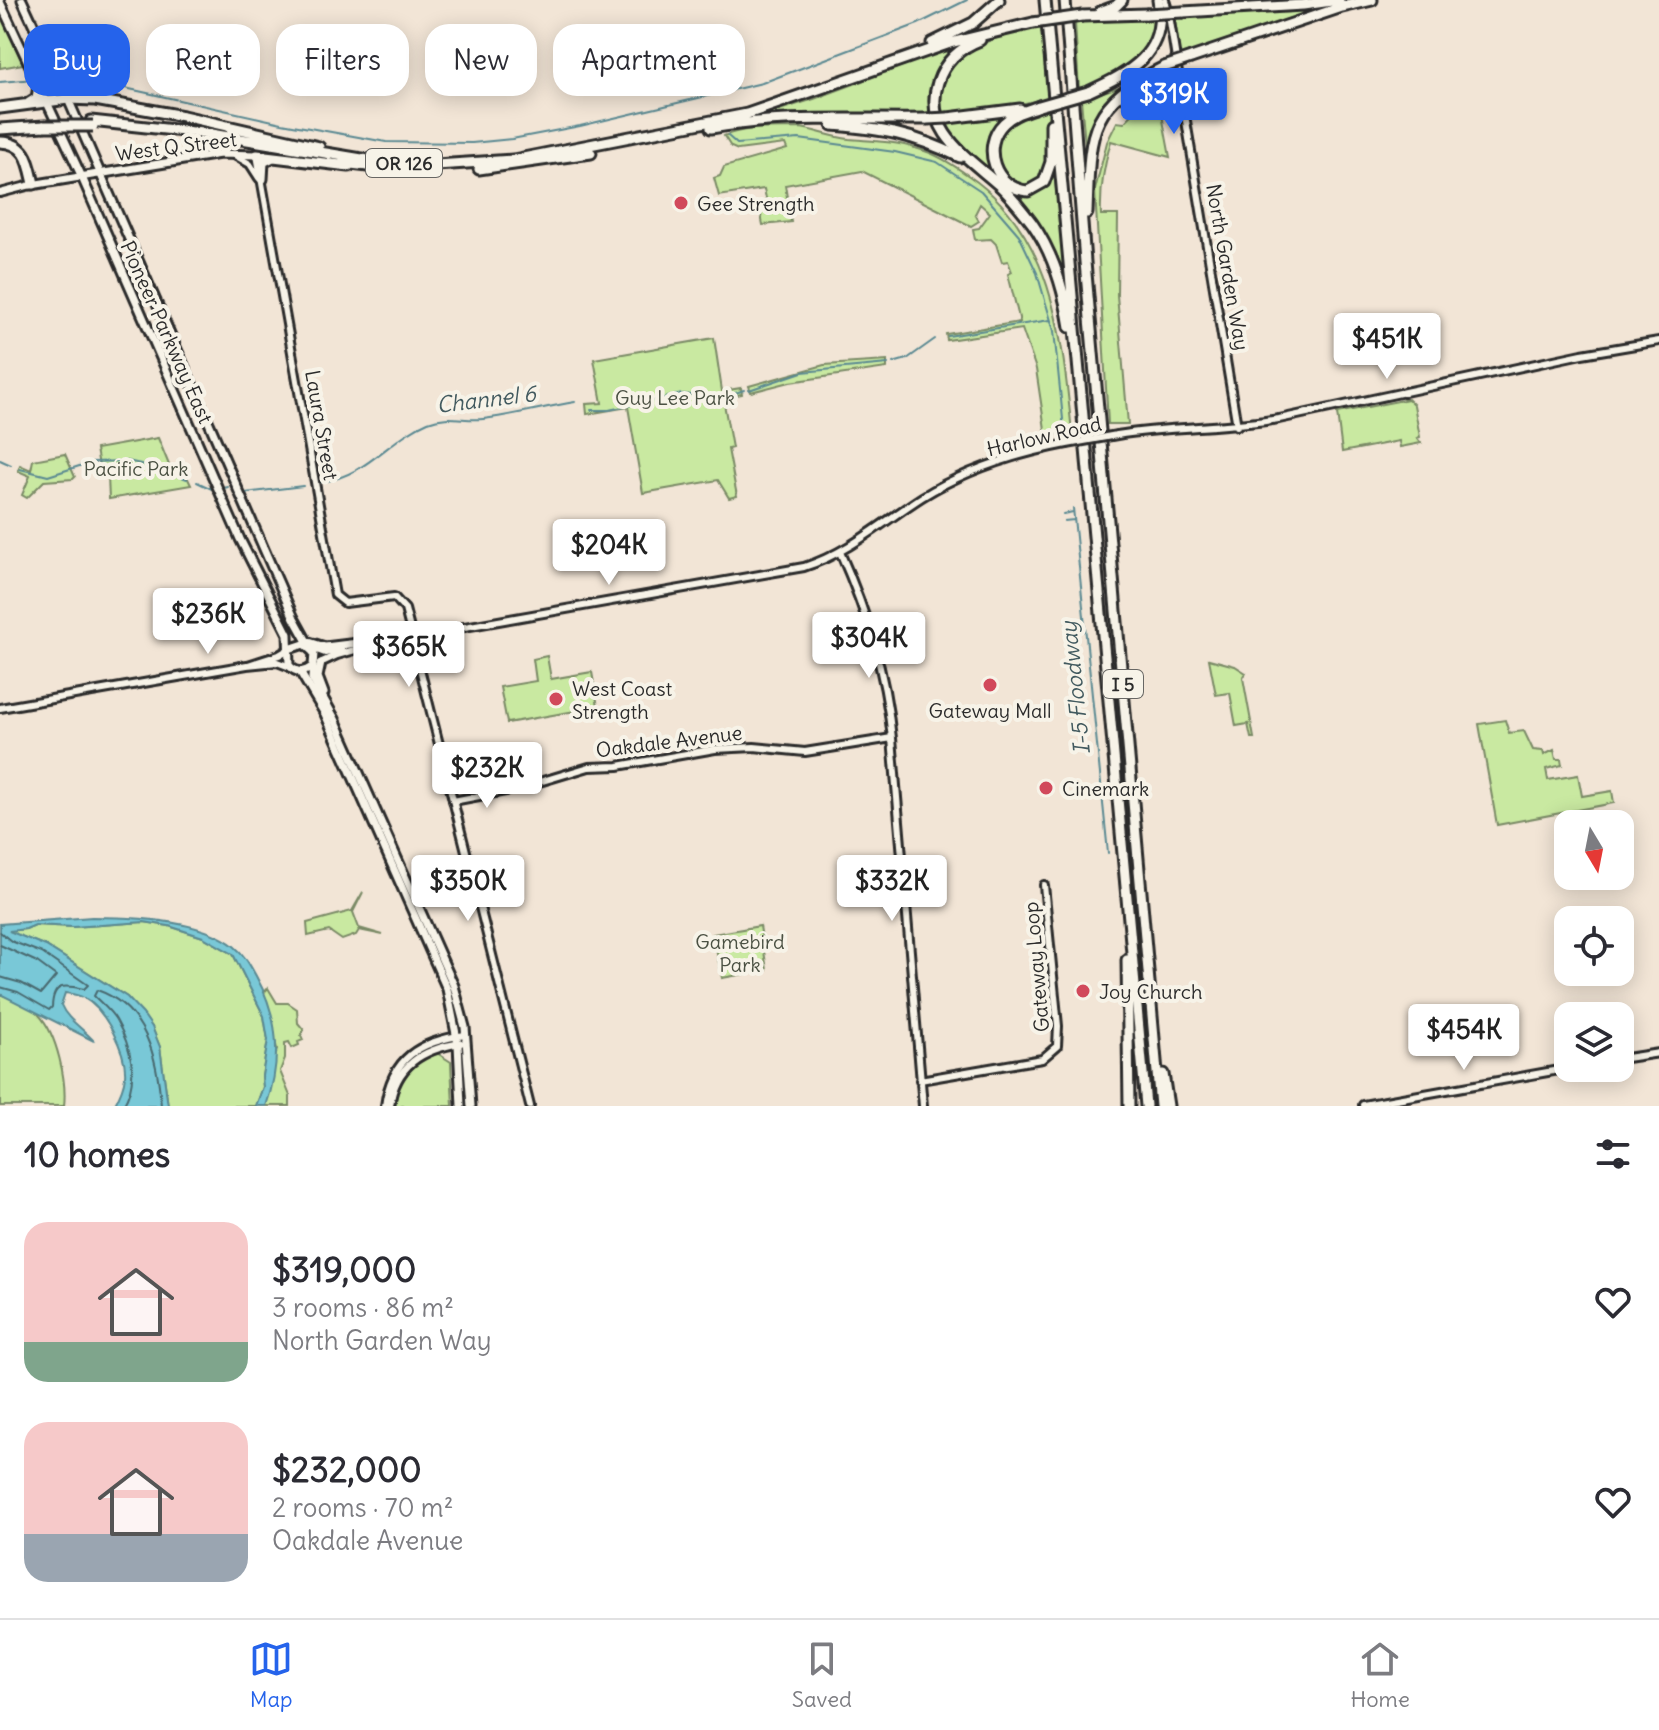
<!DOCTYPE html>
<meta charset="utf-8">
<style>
body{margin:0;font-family:Delius,sans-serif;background:#f7f7f7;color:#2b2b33;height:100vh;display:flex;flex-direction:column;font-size:30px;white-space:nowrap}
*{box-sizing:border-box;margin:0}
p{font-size:26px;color:#7c7c81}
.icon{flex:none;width:44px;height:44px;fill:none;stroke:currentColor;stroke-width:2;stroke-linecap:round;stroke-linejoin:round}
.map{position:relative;height:1106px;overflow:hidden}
.side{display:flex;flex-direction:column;background:#fff;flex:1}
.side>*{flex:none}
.top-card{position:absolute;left:24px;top:24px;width:800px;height:72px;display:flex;gap:16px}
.needle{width:52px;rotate:170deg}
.fabs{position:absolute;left:1554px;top:810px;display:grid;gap:16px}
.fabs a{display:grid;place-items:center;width:80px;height:80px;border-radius:16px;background:#fff;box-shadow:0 4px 20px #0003;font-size:40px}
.price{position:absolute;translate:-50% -68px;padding:0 18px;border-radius:8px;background:#fff;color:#222;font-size:26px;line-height:52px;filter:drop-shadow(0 2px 4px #0008)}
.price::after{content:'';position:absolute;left:50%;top:48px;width:24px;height:18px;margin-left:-12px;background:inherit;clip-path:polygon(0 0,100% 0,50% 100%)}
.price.current{background:#2563eb;color:#fff}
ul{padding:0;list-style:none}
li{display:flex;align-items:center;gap:24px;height:200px;padding:0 24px}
li span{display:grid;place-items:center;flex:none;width:224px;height:160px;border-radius:24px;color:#555}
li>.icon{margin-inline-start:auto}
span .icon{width:96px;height:96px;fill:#fffc;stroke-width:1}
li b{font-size:34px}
h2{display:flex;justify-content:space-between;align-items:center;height:96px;padding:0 24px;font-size:34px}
.pill{padding:0 28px;border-radius:24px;background:#fff;box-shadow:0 4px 20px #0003;font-size:28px;line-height:72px}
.pill.current{background:#2563eb;color:#fff}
.menu{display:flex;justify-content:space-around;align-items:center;height:112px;border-top:2px solid #e1e1e2;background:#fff;font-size:22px;color:#7c7c81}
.menu a{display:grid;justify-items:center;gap:4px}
.menu .current{color:#2563eb}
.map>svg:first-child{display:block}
.green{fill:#c9e9a1;stroke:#7a8a66;stroke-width:2}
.water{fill:#79c8d7;stroke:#5a8992;stroke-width:2}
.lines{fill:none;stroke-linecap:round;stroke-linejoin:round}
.shore{stroke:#4a6a70;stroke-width:2}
.stream{stroke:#5a8992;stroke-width:2}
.secondary-casing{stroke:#2b2b2b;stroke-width:12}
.primary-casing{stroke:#2b2b2b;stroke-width:13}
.highway-casing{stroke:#2b2b2b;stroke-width:15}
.secondary{stroke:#f7f3e8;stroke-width:6}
.primary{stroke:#f7f3e8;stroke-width:7}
.highway{stroke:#f7f3e8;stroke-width:9}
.secondary-bridge-casing{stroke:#2b2b2b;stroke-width:12;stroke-linecap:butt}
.highway-bridge-casing{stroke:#2b2b2b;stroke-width:15;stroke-linecap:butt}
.secondary-bridge{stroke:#f7f3e8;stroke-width:6}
.highway-bridge{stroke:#f7f3e8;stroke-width:9}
.poi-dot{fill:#d1495b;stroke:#f7f3e8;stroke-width:3}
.labels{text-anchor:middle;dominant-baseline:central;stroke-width:8;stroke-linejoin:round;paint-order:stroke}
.shield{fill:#f7f3e8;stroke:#686764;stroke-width:2}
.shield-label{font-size:18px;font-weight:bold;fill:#2b2b2b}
.street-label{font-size:20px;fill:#2b2b2b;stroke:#f7f3e8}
.poi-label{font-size:20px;fill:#2b2b2b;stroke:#f7f3e8;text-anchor:start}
.park-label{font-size:20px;fill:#4b5143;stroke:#f7f3e8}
.water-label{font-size:22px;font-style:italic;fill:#425a5f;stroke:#f7f3e8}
</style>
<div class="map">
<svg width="1659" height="1106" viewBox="0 0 1659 1106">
<rect width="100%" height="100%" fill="#f2e5d6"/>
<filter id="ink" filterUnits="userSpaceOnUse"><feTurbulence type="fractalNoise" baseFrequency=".0125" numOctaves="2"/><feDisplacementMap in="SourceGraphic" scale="16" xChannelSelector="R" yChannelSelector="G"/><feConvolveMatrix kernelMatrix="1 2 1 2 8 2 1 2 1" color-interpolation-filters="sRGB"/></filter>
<g filter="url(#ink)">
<!-- green -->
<path class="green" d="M1323,7L1180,56L1174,15Z
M0,11L23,64L0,68Z
M1157,16C1147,64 1121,73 1079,91L1075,22Z
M1032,28H1041L1048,98L1007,107L941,113C932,53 986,40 1032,28Z
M961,44C935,65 927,83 932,116L773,114V112L814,99Z
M1122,86C1099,107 1090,126 1086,156L1081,99Z
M1175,87L1177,94L1160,104L1170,157L1111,141C1104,165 1100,191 1101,215H1118L1117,295L1128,424H1108L1095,190L1107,142L1117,122L1124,123L1143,103Z
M1048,110L1049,164L1039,184L1021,188C1015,183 1004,178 1000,172C997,166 996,154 997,147C1000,121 1025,113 1048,110Z
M1004,117C987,136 983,153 995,175L956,144L944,123Z
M801,128C817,131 833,137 849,139C871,141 894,141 915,148C935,153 952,164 969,176C1054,234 1062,338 1072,432L1046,436L1036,369L1022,329L947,340L946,334L1020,322L1008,274L1012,272L1008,261L1002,262L996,244L991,239L975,240L973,229L979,228L990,213L980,204L975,214L979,221L971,226L862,171L785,185L791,222L763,225L760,210L768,208L764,189L719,196L714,178L720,176L724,167L787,149L785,144L738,150L731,147L724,136C747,126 776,129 801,128Z
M1054,171L1067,292L1049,243L1021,201L1024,195C1041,193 1048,185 1054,171Z
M714,338L722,391L741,388L742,394L723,398L732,448L728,449L737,496L729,498L718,480L643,493L628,407L587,414L586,404L602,403L594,359Z
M887,361V368L790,382L751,392L749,386L824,365Z
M1408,399L1414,405L1420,437L1417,438L1421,443L1400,447L1399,441L1342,452L1337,413Z
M158,438L171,470L182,466L191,485L109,499L108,477L99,466L96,449Z
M65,454L75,477L73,479L44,481L27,498L22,495L30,476L18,471L20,465L31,470L33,460Z
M547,656L551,679L592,672L598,707L507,723L500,687L536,681L533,659Z
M1209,659L1235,666L1246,673L1243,678L1254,738H1251L1248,724L1236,726L1230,693L1216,695Z
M1505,720L1509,733L1524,731L1533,750L1543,751L1544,755L1554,750L1556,759H1561L1562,765L1546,769L1548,780L1578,775L1582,796L1612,791L1614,803L1497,825L1479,724Z
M363,892L353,912L359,928L383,935L359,930L356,935L342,940L329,931L308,936L307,923L352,911Z
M144,922L169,926L203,937L233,954L264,1016L268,1040L262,1076L263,1087L256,1106H168L160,1047L152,1027L127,997L46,946L7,931L26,929L35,925L73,927Z
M760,926L767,970L722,978L713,934Z
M268,988L277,1003H288L297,1009L298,1023L304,1030L301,1035L303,1040L298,1042L299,1045L292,1048L289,1042L285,1043V1058L280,1071L290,1096V1106H264L277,1049L264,993Z
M0,994C12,999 31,1005 39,1015C57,1034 67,1081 64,1106H0Z
M437,1053L451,1062L453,1106H395C398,1081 413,1061 437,1053Z"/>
<!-- water -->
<path class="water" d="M92,917C132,917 202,920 234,946C244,954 250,965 256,976C279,1017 282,1061 266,1106H256L263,1087L262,1076L268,1040L264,1016L233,954L203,937L169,926L144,922L73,927L35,925L26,929L9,931L46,946L127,997L143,1014L152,1027L160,1047L168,1106H114C119,1097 124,1087 125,1076C127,1053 105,1009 84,998C79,995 71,994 65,993L61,1005C67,1020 83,1028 94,1041L0,994V924Z"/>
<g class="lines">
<!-- shore -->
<path class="shore" d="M0,932L11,941L42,953L88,985L84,989C65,985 53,982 52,1007L49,1010L18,992L0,987
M0,945L37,962L56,976L41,994L21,983L0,977
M123,1106C140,1079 131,1046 116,1020C111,1011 101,1003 94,996L97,990C146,1007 158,1059 161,1106"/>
<!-- stream -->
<path class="stream" d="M41,79L55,80
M61,79L89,80L282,123L386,142L472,143L512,139L580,126L762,83L918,24L967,0
M0,82L35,79
M728,136L737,144L799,139L895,152L937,162L981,191L1019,235L1037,273L1054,331L1064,429
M948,336L1050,320
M893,363L907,359L935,339
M749,390L802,372L888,364
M591,410H609L682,394L721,398L744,390
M0,460L11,465
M127,461L155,467L187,479
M20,469L48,476L92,462L125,461
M197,482L214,490
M321,482C367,476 388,439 428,422C447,414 464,421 483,419C515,415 544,407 575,402
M224,488L228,487
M245,493L303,486
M1073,508L1108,853
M1063,514L1073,512
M1064,521L1074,520"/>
<defs>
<path id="secondary" d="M1165,0L1168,10
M1169,15L1176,59
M1177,67L1237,426
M257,155L335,595L345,603L394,597L405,609L530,1106
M236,156L250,164L259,178
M0,193L31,185
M1117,435C1171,426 1225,428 1279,419L1582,354L1659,341
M840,552C867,613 885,671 892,738L923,1106
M363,643L385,638L391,640
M311,648L325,653L341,649
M320,663L337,655L391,640L804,567C848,553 883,522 922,497C967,469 1015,454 1067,444
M248,665L279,655L289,649
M0,708L247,665L277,662L290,667
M453,801L516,789L589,767L618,766L715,749L754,747L805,752L892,738
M1620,1059L1659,1053
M920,1080L1042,1059L1057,1046L1058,1026L1044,885
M1363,1105L1570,1068
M385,1106C391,1058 420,1041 465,1035
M390,1106C395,1065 423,1049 461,1043"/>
<path id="primary" d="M22,0L68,99L294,618L310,647
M0,2L81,175L240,539L288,634L289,665C296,674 305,673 313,666
M31,185L220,154L257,155
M306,641L325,647L366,642
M289,649L304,644L314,653L312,678L335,719L454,986L465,1027L471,1106
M321,663L318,677L324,693
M300,672L325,714L447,989L458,1044L461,1106"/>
<path id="highway" d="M1045,0L1146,1106
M1065,0L1085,262L1160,1106
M1100,12L1116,6L1122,0
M1183,12L1303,5L1339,0
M1082,16L1146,14
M980,40C959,48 945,61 938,82C922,131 969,158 1000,186C1012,197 1022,210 1032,223C1054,254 1064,290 1070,327
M932,43L973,23L999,0
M1191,58L1342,7L1372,0
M1088,92C1129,73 1168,54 1158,0
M29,103L37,98L39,86
M1039,106C1027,111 1014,113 1004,123C980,146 995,189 1028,191L1044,182L1051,162V124
M0,108L68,99L95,100L183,116L319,147
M948,118L1020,109
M91,121L211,134L380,162L436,165L513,160L747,114L950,43L1033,23
M832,125C883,129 913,134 960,157
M711,128C782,115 855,120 927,119
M0,129L44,126
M0,142C27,143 29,162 34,184
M257,155L349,166
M343,163L376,167
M479,169L591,153
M262,179L263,162L273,157
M1087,213C1090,133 1086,106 1164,67
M1127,960L1129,1106
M1163,1074L1168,1106"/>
</defs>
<!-- secondary casing -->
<use href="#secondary" class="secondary-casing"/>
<!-- primary casing -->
<use href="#primary" class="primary-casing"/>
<!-- highway casing -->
<use href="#highway" class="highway-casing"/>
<!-- secondary -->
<use href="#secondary" class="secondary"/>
<!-- primary -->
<use href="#primary" class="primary"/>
<!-- highway -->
<use href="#highway" class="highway"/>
<defs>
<path id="secondary-bridge" d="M1067,444L1117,435"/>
<path id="highway-bridge" d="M1146,14L1183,12
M1033,23L1082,16
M1164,67L1191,58
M1039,106L1088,92
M927,119L948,118
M44,126H93"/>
</defs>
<!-- secondary-bridge casing -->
<use href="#secondary-bridge" class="secondary-bridge-casing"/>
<!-- highway-bridge casing -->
<use href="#highway-bridge" class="highway-bridge-casing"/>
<!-- secondary-bridge -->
<use href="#secondary-bridge" class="secondary-bridge"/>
<!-- highway-bridge -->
<use href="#highway-bridge" class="highway-bridge"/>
</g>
</g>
<!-- markers -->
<g class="poi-dot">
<circle cx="681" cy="203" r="8"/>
<circle cx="990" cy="685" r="8"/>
<circle cx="556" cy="699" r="8"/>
<circle cx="1046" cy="788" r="8"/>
<circle cx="1083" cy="991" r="8"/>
</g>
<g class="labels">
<!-- shield labels -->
<g class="shield">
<rect x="366" y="149" width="76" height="28" rx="6"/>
<rect x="1103" y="670" width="40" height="28" rx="6"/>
</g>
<g class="shield-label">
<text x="404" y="163">OR 126</text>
<text x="1123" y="684">I 5</text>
</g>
<!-- street labels -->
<g class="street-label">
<text transform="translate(176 146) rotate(-7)">West Q Street</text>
<text transform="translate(1228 267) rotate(80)">North Garden Way</text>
<text transform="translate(167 332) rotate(66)">Pioneer Parkway East</text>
<text transform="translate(322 425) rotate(80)">Laura Street</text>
<text transform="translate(1044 436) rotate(-13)">Harlow Road</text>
<text transform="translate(669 741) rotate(-7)">Oakdale Avenue</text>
<text transform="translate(1036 967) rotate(-95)">Gateway Loop</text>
</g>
<!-- poi labels -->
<g class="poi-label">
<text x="697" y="203">Gee Strength</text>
<text x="572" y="688">West Coast<tspan x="572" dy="23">Strength</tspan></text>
<text x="990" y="710" text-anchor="middle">Gateway Mall</text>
<text x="1062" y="788">Cinemark</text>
<text x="1099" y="991">Joy Church</text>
</g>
<!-- park labels -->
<g class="park-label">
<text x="675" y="397">Guy Lee Park</text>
<text x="136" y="468">Pacific Park</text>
<text x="740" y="941">Gamebird<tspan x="740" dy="23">Park</tspan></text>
</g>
<!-- water labels -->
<g class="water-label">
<text transform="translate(486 399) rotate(-7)">Channel 6</text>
<text transform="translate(1075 688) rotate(-96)">I-5 Floodway</text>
</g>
</g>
</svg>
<div class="fabs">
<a><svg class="needle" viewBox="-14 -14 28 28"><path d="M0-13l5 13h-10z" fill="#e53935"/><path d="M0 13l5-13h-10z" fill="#7c7c81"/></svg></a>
<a><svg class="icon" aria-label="locate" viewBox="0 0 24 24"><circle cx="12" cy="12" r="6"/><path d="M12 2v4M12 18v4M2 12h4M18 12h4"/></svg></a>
<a><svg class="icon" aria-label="layers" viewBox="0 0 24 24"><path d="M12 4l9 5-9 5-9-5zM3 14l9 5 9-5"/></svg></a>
</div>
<b class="price current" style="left:1174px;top:136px">$319K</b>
<b class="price" style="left:1387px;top:381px">$451K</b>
<b class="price" style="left:609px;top:587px">$204K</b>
<b class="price" style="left:208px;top:656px">$236K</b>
<b class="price" style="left:869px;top:680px">$304K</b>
<b class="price" style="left:409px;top:689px">$365K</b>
<b class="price" style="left:487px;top:810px">$232K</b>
<b class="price" style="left:468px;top:923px">$350K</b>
<b class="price" style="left:892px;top:923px">$332K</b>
<b class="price" style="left:1464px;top:1072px">$454K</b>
<div class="top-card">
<a class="pill current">Buy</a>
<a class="pill">Rent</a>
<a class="pill">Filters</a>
<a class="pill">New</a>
<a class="pill">Apartment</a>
</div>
</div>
<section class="side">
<h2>10 homes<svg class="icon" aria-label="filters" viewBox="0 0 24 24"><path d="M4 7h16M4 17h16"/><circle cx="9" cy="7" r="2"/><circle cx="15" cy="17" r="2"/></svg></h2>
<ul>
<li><span style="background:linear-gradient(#f6c9c9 75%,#7fa58c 0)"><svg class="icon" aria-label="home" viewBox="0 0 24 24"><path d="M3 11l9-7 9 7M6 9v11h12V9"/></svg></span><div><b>$319,000</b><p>3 rooms · 86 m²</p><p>North Garden Way</p></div><svg class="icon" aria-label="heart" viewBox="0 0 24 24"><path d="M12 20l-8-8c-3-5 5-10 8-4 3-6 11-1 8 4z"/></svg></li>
<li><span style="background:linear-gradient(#f6c9c9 70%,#9aa5b1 0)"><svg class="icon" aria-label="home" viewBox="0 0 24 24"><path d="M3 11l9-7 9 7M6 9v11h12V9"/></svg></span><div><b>$232,000</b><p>2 rooms · 70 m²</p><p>Oakdale Avenue</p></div><svg class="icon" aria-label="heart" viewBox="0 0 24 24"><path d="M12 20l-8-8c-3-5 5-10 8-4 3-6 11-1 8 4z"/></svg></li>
</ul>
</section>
<nav class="menu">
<a class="current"><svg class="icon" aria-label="map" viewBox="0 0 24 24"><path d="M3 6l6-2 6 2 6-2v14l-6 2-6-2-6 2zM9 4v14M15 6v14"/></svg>Map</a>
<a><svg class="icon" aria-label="saved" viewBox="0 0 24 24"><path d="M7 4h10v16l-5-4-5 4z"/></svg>Saved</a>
<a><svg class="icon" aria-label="home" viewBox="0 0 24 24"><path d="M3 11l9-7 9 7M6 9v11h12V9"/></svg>Home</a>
</nav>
